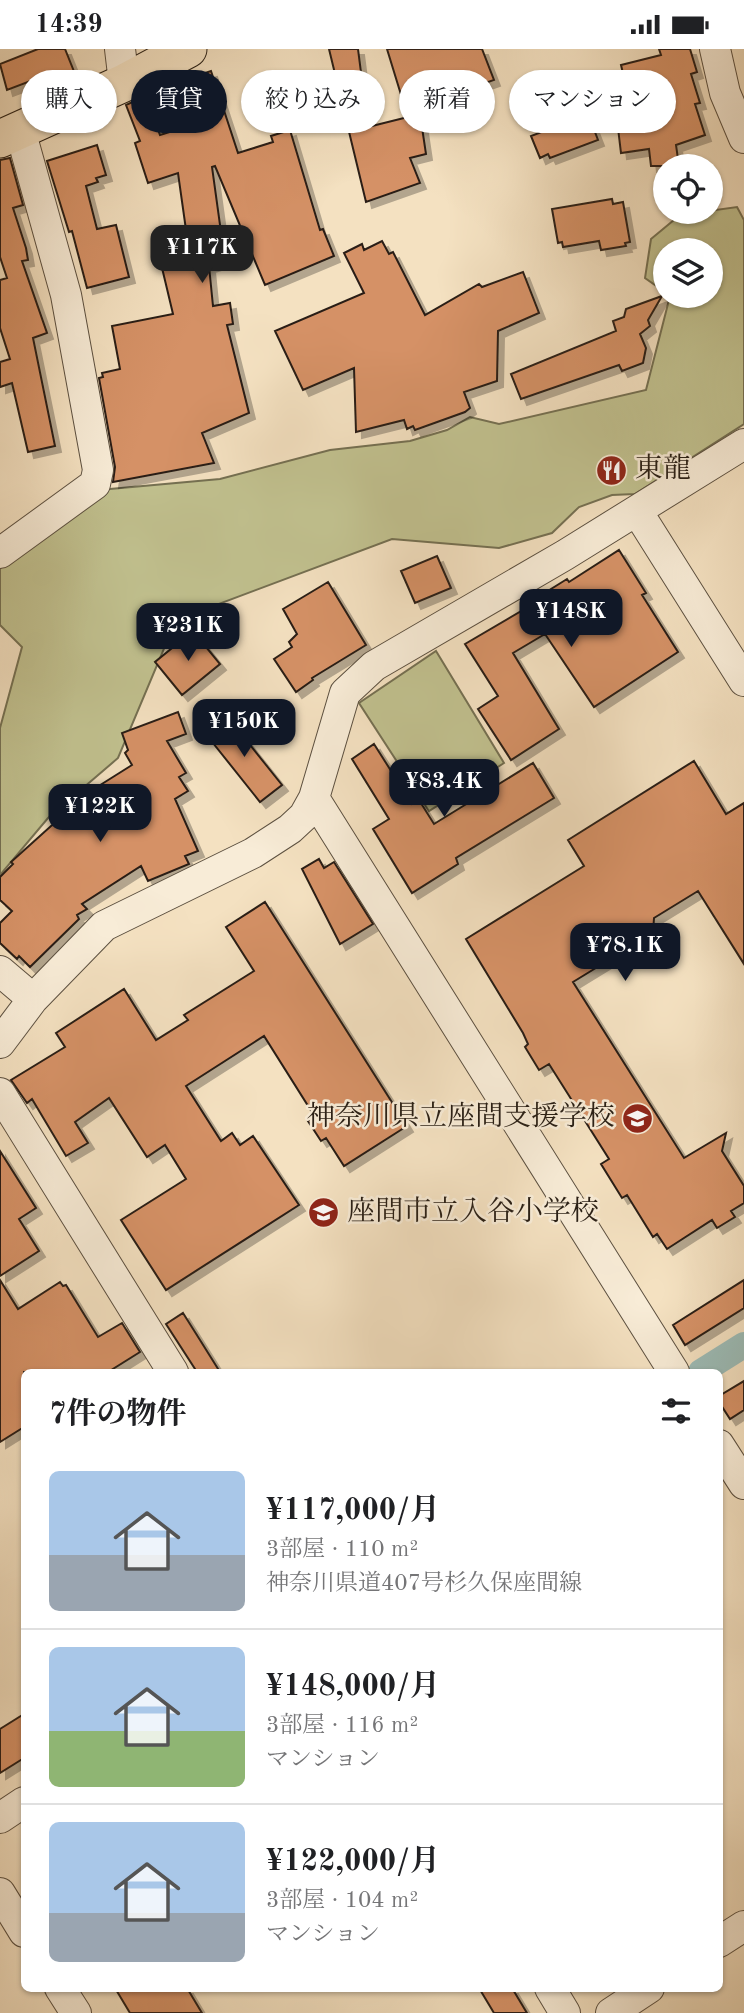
<!DOCTYPE html>
<html lang="ja">
<meta charset="utf-8">
<style>
body{margin:0;font-family:"Old Standard TT","Noto Serif JP",serif;background:#f6f6f6;color:#202124;height:100vh;display:flex;flex-direction:column;font-size:26px;white-space:nowrap}
*{box-sizing:border-box;margin:0}
p{font-size:23px;color:#757577}
.icon{flex:none;width:38px;height:38px;fill:none;stroke:currentColor;stroke-width:2;stroke-linecap:round;stroke-linejoin:round}
.map{position:relative;flex:1;overflow:hidden}
.panel{position:absolute;left:21px;top:1320px;width:702px;height:623px;display:flex;flex-direction:column;background:#fff;border-radius:10px;box-shadow:0 2px 5px #0004}
.panel>*{flex:none}
.banner{position:absolute;left:21px;top:21px;width:704px;height:63px;display:flex;gap:14px}
.tools{position:absolute;left:653px;top:105px;display:grid;gap:14px}
.tools a{display:grid;place-items:center;width:70px;height:70px;border-radius:50%;background:#fff;box-shadow:0 2px 5px #0004;font-size:35px}
.price{position:absolute;translate:-50% -60px;padding:0 16px;border-radius:14px;background:#111827;color:#fff;font-size:23px;line-height:46px;filter:drop-shadow(0 2px 4px #0008)}
.price::after{content:'';position:absolute;left:50%;top:42px;width:21px;height:16px;margin-left:-10px;background:inherit;clip-path:polygon(0 0,100% 0,50% 100%)}
.price.current{background:#222;color:#fff}
ul{padding:0;list-style:none}
li{display:flex;align-items:center;gap:21px;height:175px;padding:0 28px}
li+li{border-top:2px solid #e0e0e0}
li span{display:grid;place-items:center;flex:none;width:196px;height:140px;border-radius:10px;color:#555}
li>.icon{margin-inline-start:auto}
span .icon{width:84px;height:84px;fill:#fffc;stroke-width:1}
li b{font-size:30px}
h2{display:flex;justify-content:space-between;align-items:center;height:84px;padding:0 28px;font-size:30px}
.tag{padding:0 24px;border-radius:32px;background:#fff;box-shadow:0 2px 5px #0004;font-size:24px;line-height:63px}
.tag.current{background:#111827;color:#fff}
.status{display:flex;justify-content:space-between;align-items:center;height:49px;padding:0 35px;background:#fff;direction:ltr}
.status svg{height:19px;fill:currentColor}
.map>svg:first-child{display:block}
.green{fill:#c1c18f;stroke:#757052;stroke-width:2}
.lines{fill:none;stroke-linecap:round;stroke-linejoin:round}
.canal{stroke:#9cbcb7;stroke-width:26}
.building{fill:#d59166;stroke:#291f15;stroke-width:2;filter:url(#shadow)}
.minor-casing{stroke:#5c5040;stroke-width:32}
.major-casing{stroke:#291f15;stroke-width:39}
.minor{stroke:#f8ecd7;stroke-width:30}
.major{stroke:#f4e1c1;stroke-width:37}
.labels{text-anchor:middle;dominant-baseline:central;stroke-width:5;stroke-linejoin:round;paint-order:stroke}
.poi-label{font-size:28px;fill:#291f15;stroke:#f8ecd7;text-anchor:start}
</style>
<div class="status"><b>14:39</b><svg viewBox="0 0 49 12"><path d="M0 12V9h3v3zM5 12V6h3v6zM10 12V3h3v9zM15 12V0h3v12zM26 1h20v11H26zM47 4h2v5h-2z"/></svg></div>
<div class="map">
<svg width="744" height="1964" viewBox="0 0 744 1964">
<defs>
<filter id="shadow"><feDropShadow dx="6" dy="6" stdDeviation="0" flood-color="#0004"/></filter>
</defs>
<rect width="100%" height="100%" fill="#f4e1c1"/>
<filter id="stains"><feTurbulence type="fractalNoise" baseFrequency=".00286" numOctaves="4"/><feColorMatrix values="0 0 0 0 .2 0 0 0 0 .09 0 0 0 0 .02 0 0 0 .5 -.17"/></filter>
<radialGradient id="worn" r=".72"><stop offset=".6" stop-color="#630" stop-opacity="0"/><stop offset="1" stop-color="#630" stop-opacity=".3"/></radialGradient>
<!-- green -->
<path class="green" d="M737,158L744,171V375L635,445L612,446L579,458L552,484L499,499L392,490L176,571L118,709L48,769L0,826V679L22,598L0,576V520L22,490L99,441L220,430L330,401L410,392L447,381L470,368L499,375L646,341L670,247H710V201H665V243L645,229L651,190L680,166Z
M436,602L504,714L429,762L359,654Z"/>
<g class="lines">
<!-- canal -->
<path class="canal" d="M701,1323L744,1296"/>
</g>
<!-- building -->
<path class="building" d="M38,0H65L77,30L38,45L33,31L7,41L0,15Z
M329,0H358L368,78L420,65L426,105L410,109L420,134L366,153Z
M387,0H482L494,31L406,62Z
M659,0H690L697,23L691,25L700,54L695,55L705,86L676,96L679,117H651L649,100L621,104L618,79L663,74L649,31L626,37L621,16L661,6Z
M211,22L238,104L273,93L271,87L290,81L320,181L323,180L334,207L265,236L215,117L212,118L225,212L209,217L213,257L230,254L233,275L227,276L249,364L202,384L214,414L113,433L115,418L99,329L103,328L102,324L120,320L112,277L173,265L158,202L188,195L178,124L148,134L135,94L140,92L126,56L145,47L160,86L195,75L181,32Z
M588,65L598,91L550,109L548,105L540,109L531,87Z
M97,96L106,126L96,129L98,133L86,137L97,180L116,176L129,228L87,239L72,182L69,183L47,112Z
M10,109L23,156L13,159L26,199L28,211L22,212L47,284L33,289L55,397L28,403L12,334L0,338V313L10,310L0,279V231L7,229L0,208V111Z
M612,150L613,155L623,153L630,193L625,194L626,197L601,201L599,192L563,198L562,193L558,194L552,160Z
M382,192L389,205L393,203L425,266L479,235L482,238L523,223L539,264L498,282L497,332L464,343L470,359L465,363L415,381L413,377L407,380L404,371L356,383L354,319L303,341L275,282L364,244L344,204L362,195L364,201Z
M662,247L648,271L650,277L640,285L646,299L643,314L622,322L619,316L521,350L511,325L616,282L613,272L624,268L626,260Z
M619,501L646,544L642,546L678,603L594,658L545,585L513,604L559,680L511,711L478,660L498,647L465,595L545,548L543,545L567,530L569,533Z
M437,507L451,539L415,554L401,522Z
M328,533L366,596L312,629L313,631L296,643L274,610L292,598L289,593L297,585L283,560Z
M193,582L220,615L182,646L155,613Z
M178,663L186,685L167,692L186,724L179,728L188,742L175,750L198,802L185,807L189,815L148,832L141,817L82,855L87,860L77,866L79,870L30,918L19,907L17,910L0,894V874L12,862L0,851V828L13,815L11,813L51,777L82,757L78,750L132,716L125,704L128,701L122,684Z
M227,667L282,736L260,753L205,684Z
M374,695L412,755L419,751L434,775L533,714L554,749L456,809L458,815L412,844L373,780L389,770L352,710Z
M694,712L726,765L744,754V915L698,842L654,869L653,884L573,933L684,1109L726,1084L722,1102L744,1137V1154L731,1162L735,1168L717,1179L712,1171L667,1200L657,1185L653,1188L627,1146L622,1149L601,1115L609,1110L549,1015L539,1021L525,998L528,995L523,984L466,890L584,817L568,791Z
M319,810L324,819L334,813L373,875L340,895L302,820Z
M265,853L407,1077L344,1117L326,1089L321,1092L308,1072L315,1068L264,987L186,1037L221,1092L232,1084L240,1096L253,1087L299,1156L166,1241L121,1171L186,1130L165,1096L147,1108L109,1049L75,1073L88,1094L66,1107L32,1050L27,1054L11,1031L65,998L56,984L124,940L156,991L188,971L184,966L254,922L226,878Z
M0,1102L36,1159L19,1170L39,1202L0,1227Z
M0,1231L18,1260L60,1233L63,1237L66,1236L98,1288L122,1274L140,1303L108,1323H24V1378L0,1393Z
M744,1231V1259L685,1296L673,1276Z
M183,1264L200,1291L220,1323H197L166,1275Z
M744,1332V1361L730,1370L719,1353V1347Z
M24,1665V1709L0,1724V1680Z
M115,1939H187L202,1964H130Z
M479,1939H512L527,1964H494Z"/>
<g class="lines">
<defs>
<path id="minor" d="M120,0L124,34
M715,0L725,44L744,89
M637,462L744,632
M0,504L95,435L98,421L66,246L20,81
M314,749L674,1323
M0,922L33,950
M0,994L33,950L104,877L253,804L290,780L304,767L314,749L345,644L374,617L565,506L744,395
M0,1044L173,1323
M719,1396L744,1435
M0,1769L24,1753
M0,1844L24,1883
M719,1893L744,1877
M60,1939L76,1964
M550,1939L565,1964
M611,1964L649,1939"/>
<path id="major" d="M0,90L124,34L188,0"/>
</defs>
<!-- minor casing -->
<use href="#minor" class="minor-casing"/>
<!-- major casing -->
<use href="#major" class="major-casing"/>
<!-- minor -->
<use href="#minor" class="minor"/>
<!-- major -->
<use href="#major" class="major"/>
</g>
<!-- icons -->
<defs>
<symbol id="restaurant-disc" viewBox="-11 -11 22 22"><circle r="9.5" fill="#8f2418" stroke="#f8ecd7"/><path d="M-5-6h1v4h1v-4h1v4h1v-4h1v5L-1.5 .5V6h-2V.5L-5-1ZM5-6V6H3V1.5H1.5Q1.5-4 5-6Z" fill="#fff"/></symbol>
<symbol id="school-disc" viewBox="-11 -11 22 22"><circle r="9.5" fill="#8f2418" stroke="#f8ecd7"/><path d="M0-5L7-2L0 1L-7-2ZM-4 1L0 2.5L4 1V4Q0 6-4 4Z" fill="#fff"/></symbol>
</defs>
<g fill-rule="evenodd">
<use href="#restaurant-disc" x="594" y="404" width="35" height="35"/>
<use href="#school-disc" x="620" y="1052" width="35" height="35"/>
<use href="#school-disc" x="306" y="1146" width="35" height="35"/>
</g>
<g class="labels">
<!-- poi labels -->
<g class="poi-label">
<text x="635" y="421">東龍</text>
<text x="615" y="1069" text-anchor="end">神奈川県立座間支援学校</text>
<text x="347" y="1164">座間市立入谷小学校</text>
</g>
</g>
<rect width="100%" height="100%" filter="url(#stains)"/>
<rect width="100%" height="100%" fill="url(#worn)"/>
</svg>
<div class="tools">
<a><svg class="icon" aria-label="locate" viewBox="0 0 24 24"><circle cx="12" cy="12" r="6"/><path d="M12 2v4M12 18v4M2 12h4M18 12h4"/></svg></a>
<a><svg class="icon" aria-label="layers" viewBox="0 0 24 24"><path d="M12 4l9 5-9 5-9-5zM3 14l9 5 9-5"/></svg></a>
</div>
<b class="price current" style="left:202px;top:236px">¥117K</b>
<b class="price" style="left:571px;top:600px">¥148K</b>
<b class="price" style="left:188px;top:614px">¥231K</b>
<b class="price" style="left:244px;top:710px">¥150K</b>
<b class="price" style="left:444px;top:770px">¥83.4K</b>
<b class="price" style="left:100px;top:795px">¥122K</b>
<b class="price" style="left:625px;top:934px">¥78.1K</b>
<div class="banner">
<a class="tag">購入</a>
<a class="tag current">賃貸</a>
<a class="tag">絞り込み</a>
<a class="tag">新着</a>
<a class="tag">マンション</a>
</div>
<section class="panel">
<h2>7件の物件<svg class="icon" aria-label="filters" viewBox="0 0 24 24"><path d="M4 7h16M4 17h16"/><circle cx="9" cy="7" r="2"/><circle cx="15" cy="17" r="2"/></svg></h2>
<ul>
<li><span style="background:linear-gradient(#a9c7e8 60%,#9aa5b1 0)"><svg class="icon" aria-label="home" viewBox="0 0 24 24"><path d="M3 11l9-7 9 7M6 9v11h12V9"/></svg></span><div><b>¥117,000/月</b><p>3部屋 · 110 m²</p><p>神奈川県道407号杉久保座間線</p></div></li>
<li><span style="background:linear-gradient(#a9c7e8 60%,#8fb573 0)"><svg class="icon" aria-label="home" viewBox="0 0 24 24"><path d="M3 11l9-7 9 7M6 9v11h12V9"/></svg></span><div><b>¥148,000/月</b><p>3部屋 · 116 m²</p><p>マンション</p></div></li>
<li><span style="background:linear-gradient(#a9c7e8 65%,#9aa5b1 0)"><svg class="icon" aria-label="home" viewBox="0 0 24 24"><path d="M3 11l9-7 9 7M6 9v11h12V9"/></svg></span><div><b>¥122,000/月</b><p>3部屋 · 104 m²</p><p>マンション</p></div></li>
</ul>
</section>
</div>
